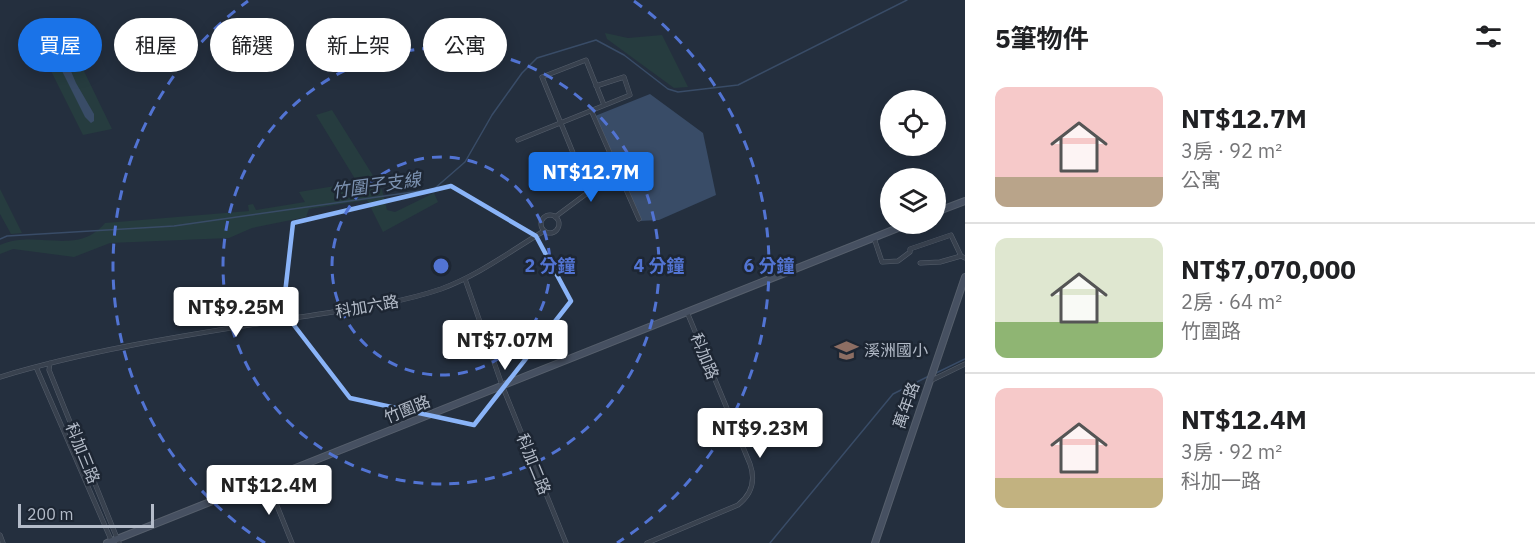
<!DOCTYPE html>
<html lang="zh-TW">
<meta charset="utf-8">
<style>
body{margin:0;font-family:"IBM Plex Sans","Noto Sans TC",sans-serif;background:#f6f6f6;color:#202124;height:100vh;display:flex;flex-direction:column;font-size:22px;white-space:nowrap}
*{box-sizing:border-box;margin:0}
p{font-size:20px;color:#757577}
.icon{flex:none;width:33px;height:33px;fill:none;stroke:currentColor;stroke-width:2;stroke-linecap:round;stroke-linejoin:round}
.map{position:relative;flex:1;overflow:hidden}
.panel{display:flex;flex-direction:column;background:#fff;width:570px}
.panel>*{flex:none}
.guide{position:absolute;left:18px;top:18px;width:570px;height:54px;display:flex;gap:12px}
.buttons{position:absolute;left:880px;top:90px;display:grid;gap:12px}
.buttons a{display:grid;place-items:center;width:66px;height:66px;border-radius:50%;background:#fff;box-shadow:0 3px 15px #0003;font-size:30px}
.scale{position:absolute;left:18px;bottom:15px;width:136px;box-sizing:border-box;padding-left:6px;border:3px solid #b4bcc9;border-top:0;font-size:16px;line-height:21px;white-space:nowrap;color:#b4bcc9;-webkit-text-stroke:4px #1d2633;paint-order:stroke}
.price{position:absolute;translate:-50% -51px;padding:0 14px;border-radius:6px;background:#fff;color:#222;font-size:20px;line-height:39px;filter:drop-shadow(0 2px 3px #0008)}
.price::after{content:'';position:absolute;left:50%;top:36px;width:18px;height:14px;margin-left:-9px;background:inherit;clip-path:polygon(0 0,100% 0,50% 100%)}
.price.selected{background:#1a73e8;color:#fff}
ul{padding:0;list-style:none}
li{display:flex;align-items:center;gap:18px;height:150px;padding:0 30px}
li+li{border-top:2px solid #e0e0e0}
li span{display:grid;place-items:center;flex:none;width:168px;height:120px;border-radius:12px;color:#555}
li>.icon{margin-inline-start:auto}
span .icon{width:72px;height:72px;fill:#fffc;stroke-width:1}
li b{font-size:26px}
h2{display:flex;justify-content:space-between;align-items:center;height:72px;padding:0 30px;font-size:26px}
.tag{padding:0 21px;border-radius:27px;background:#fff;box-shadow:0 3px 15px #0003;font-size:21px;line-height:54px}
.tag.selected{background:#1a73e8;color:#fff}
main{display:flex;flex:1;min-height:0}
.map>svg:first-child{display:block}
.green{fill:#263c3f}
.water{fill:#394c67}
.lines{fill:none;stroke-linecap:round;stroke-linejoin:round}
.stream{stroke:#394c67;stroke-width:1.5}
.street-casing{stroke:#565f6c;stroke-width:5}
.secondary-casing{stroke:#565f6c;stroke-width:8}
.street{stroke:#38414e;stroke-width:4}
.secondary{stroke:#465061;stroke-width:6}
.marked{fill:none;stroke:#8ab4f8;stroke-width:4.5;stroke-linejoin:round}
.ring{fill:none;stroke:#5274d3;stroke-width:3;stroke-dasharray:10 8}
.labels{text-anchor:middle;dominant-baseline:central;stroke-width:5;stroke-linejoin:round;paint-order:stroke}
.street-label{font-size:16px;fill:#b4bcc9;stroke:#1d2633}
.poi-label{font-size:16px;fill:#b4bcc9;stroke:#1d2633;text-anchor:start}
.water-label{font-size:18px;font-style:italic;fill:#7c92b1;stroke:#1d2633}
.centre{fill:#5274d3;stroke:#1d2633;stroke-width:3}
.ring-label{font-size:18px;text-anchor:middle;font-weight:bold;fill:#5274d3;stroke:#1d2633;stroke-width:5;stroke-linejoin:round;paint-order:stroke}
</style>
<main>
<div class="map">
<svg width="965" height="543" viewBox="0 0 965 543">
<rect width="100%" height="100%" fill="#242f3e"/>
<!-- green -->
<path class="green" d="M605,33L628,38L662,35L688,87L674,88L607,39Z
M67,36L112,129L83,135L43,55Z
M332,110L382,190L387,210L395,212L434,193L438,202L383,232L367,200L309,209L306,217L252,228L229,238L110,243L74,257L13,249L0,254V245C37,229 77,257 105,223L249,211L248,205L253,204L256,210L305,202L299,192L341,185L360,187L316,115Z
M0,189L22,233L11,234L0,214Z"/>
<!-- water -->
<path class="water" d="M65,57L76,83L94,114V121L91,123L85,117L60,67L59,60Z
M650,94L703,133L716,195L659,220L639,221L595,116Z"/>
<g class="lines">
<!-- stream -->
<path class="stream" d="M0,239L7,236L174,226L434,189L465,162L492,115L522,73L537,58L596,40L624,55L668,89L678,92L738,85L907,0
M936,373L965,359
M770,543L893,394L929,376"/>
<defs>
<path id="street" d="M591,110L639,219
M518,140L630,95L624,77L596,86
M589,192L542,77L586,60L604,105
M541 224a9 9 0 1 1 18 0a9 9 0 1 1-18 0Z
M555,217L586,194L619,178
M874,238L882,262L898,261L910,252V249L951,235L961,256L965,258
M920,263L940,262L961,256
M465,279L502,385L566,543
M50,363L49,370L119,543
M36,367L112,542
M0,377C96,348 195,334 294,318C343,310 394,305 441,289C479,275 509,252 544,231
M930,381L965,364
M267,481L292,543
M0,535L3,543
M647,543L738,505C752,494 756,481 750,464L687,312"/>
<path id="secondary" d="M936,212L965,201
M107,543L908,224
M875,543L965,277"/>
</defs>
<!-- street casing -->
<use href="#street" class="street-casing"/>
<!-- secondary casing -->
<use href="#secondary" class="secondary-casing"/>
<!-- street -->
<use href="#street" class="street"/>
<!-- secondary -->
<use href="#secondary" class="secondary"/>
</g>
<!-- marked area -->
<path class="marked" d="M451,186L536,236L571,301L474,425L350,398L283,311L293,223Z"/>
<!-- distance rings -->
<g class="ring">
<circle cx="441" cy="266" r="109"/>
<circle cx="441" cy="266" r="218"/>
<path d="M265 543A328 328 0 0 1 248 1M634 1A328 328 0 0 1 617 543"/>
</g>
<!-- icons -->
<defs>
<symbol id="school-bare" viewBox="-9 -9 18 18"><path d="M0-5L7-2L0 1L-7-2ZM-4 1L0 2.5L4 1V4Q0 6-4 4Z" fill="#8d6e63" stroke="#1d2633" stroke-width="2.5" paint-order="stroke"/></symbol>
</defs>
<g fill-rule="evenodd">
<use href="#school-bare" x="830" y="334" width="33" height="33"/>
</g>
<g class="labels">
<!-- street labels -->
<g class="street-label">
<text transform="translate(367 306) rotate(-10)">科加六路</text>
<text transform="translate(705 356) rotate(68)">科加路</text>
<text transform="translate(906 405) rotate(-71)">萬年路</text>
<text transform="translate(407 409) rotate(-22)">竹圍路</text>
<text transform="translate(83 453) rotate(68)">科加三路</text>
<text transform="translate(534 464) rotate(68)">科加二路</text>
</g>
<!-- poi labels -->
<g class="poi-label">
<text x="864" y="350">溪洲國小</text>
</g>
<!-- water labels -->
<g class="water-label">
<text transform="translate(376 185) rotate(-8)">竹圍子支線</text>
</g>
</g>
<circle cx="441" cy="266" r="9" class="centre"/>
<g class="ring-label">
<text x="550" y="272">2 分鐘</text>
<text x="659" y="272">4 分鐘</text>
<text x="769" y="272">6 分鐘</text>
</g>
</svg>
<div class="buttons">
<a><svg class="icon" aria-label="locate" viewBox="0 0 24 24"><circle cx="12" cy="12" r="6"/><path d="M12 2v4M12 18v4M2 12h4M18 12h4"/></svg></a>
<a><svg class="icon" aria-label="layers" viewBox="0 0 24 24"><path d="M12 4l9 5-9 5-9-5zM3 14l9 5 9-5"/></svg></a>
</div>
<div class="scale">200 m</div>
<b class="price selected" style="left:591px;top:203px">NT$12.7M</b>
<b class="price" style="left:236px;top:338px">NT$9.25M</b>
<b class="price" style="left:505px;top:371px">NT$7.07M</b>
<b class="price" style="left:760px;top:459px">NT$9.23M</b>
<b class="price" style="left:269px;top:516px">NT$12.4M</b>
<div class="guide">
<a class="tag selected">買屋</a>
<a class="tag">租屋</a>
<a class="tag">篩選</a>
<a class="tag">新上架</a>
<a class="tag">公寓</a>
</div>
</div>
<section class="panel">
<h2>5筆物件<svg class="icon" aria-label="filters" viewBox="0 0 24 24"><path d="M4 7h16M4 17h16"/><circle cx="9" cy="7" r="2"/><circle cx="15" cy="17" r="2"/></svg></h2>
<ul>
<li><span style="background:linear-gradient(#f6c9c9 75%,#b9a48a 0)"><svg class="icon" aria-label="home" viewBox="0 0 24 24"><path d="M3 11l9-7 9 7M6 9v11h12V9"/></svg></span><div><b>NT$12.7M</b><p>3房 · 92 m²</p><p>公寓</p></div></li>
<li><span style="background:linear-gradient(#dfe7d0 70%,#8fb573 0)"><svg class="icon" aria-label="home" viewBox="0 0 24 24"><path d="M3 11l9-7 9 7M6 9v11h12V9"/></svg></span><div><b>NT$7,070,000</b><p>2房 · 64 m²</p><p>竹圍路</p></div></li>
<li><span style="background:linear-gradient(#f6c9c9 75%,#c2b280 0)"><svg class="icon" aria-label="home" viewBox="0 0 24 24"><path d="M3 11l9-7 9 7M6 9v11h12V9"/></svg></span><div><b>NT$12.4M</b><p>3房 · 92 m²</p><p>科加一路</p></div></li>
</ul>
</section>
</main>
